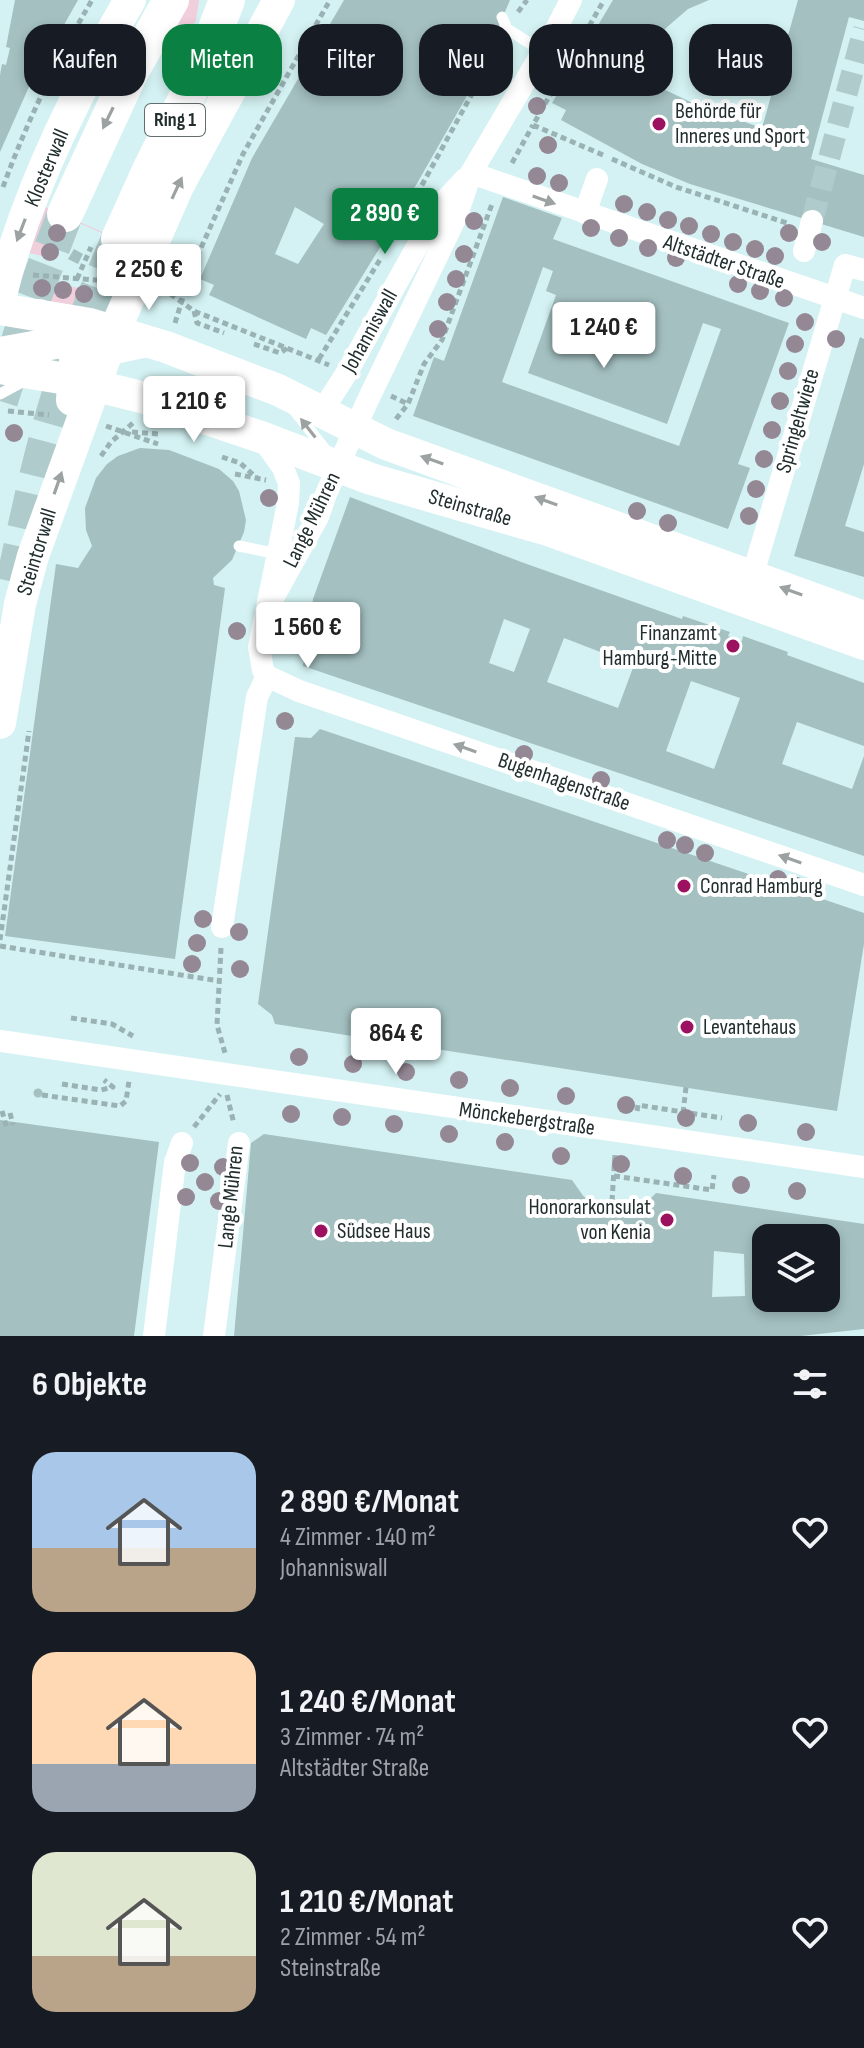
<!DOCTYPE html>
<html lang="de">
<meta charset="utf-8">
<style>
body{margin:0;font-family:"Sofia Sans Condensed",sans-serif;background:#20242c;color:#f1f3f6;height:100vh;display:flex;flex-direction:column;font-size:30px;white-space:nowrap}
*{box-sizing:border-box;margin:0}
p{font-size:26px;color:#9ea1a6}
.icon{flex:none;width:44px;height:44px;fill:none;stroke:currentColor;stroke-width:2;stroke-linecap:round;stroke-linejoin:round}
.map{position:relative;height:1336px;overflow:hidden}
.sheet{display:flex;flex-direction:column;background:#171b24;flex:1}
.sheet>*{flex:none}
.hud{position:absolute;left:24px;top:24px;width:816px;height:72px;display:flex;gap:16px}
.buttons{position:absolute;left:752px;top:1224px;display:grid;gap:16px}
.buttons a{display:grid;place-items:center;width:88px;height:88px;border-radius:16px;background:#171b24;box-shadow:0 4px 12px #0003;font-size:40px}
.price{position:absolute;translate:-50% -68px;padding:0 18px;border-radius:8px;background:#fff;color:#222;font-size:26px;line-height:52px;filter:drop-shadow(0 2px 4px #0008)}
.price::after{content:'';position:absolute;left:50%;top:48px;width:24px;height:18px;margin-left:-12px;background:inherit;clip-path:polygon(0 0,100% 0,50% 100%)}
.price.active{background:#0b8043;color:#fff}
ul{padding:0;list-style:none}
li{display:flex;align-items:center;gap:24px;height:200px;padding:0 32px}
li span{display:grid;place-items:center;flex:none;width:224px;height:160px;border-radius:24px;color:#555}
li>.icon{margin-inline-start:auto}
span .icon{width:96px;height:96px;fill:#fffc;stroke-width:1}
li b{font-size:34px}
h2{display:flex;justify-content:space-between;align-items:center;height:96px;padding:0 32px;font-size:34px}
.chip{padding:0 28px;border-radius:24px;background:#171b24;box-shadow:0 4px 12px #0003;font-size:28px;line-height:72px}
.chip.active{background:#0b8043;color:#fff}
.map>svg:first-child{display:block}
.green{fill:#f0cedb}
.building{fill:#a4c0c1;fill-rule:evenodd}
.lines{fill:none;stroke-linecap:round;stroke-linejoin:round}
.street-tunnel{stroke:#b0cbcc;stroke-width:22;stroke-dasharray:22 11;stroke-linecap:butt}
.primary-tunnel{stroke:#b0cbcc;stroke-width:36;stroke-dasharray:36 18;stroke-linecap:butt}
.path{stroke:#9ab2b3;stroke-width:5;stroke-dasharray:6 4;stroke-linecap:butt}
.lane{stroke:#fff;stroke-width:11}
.street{stroke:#fff;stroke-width:22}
.secondary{stroke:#fff;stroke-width:32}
.primary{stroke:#fff;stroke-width:36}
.tree{fill:#948894}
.oneway{fill:#9ca1a1}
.poi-dot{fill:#9c1261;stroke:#fff;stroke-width:3}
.labels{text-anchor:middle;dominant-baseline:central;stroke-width:8;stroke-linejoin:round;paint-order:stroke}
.shield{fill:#fff;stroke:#646d6d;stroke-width:2}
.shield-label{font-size:20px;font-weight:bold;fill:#222e2e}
.poi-label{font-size:22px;fill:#222e2e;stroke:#fff;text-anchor:start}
.street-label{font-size:22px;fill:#222e2e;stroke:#fff}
</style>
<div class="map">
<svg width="864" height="1336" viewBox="0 0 864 1336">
<rect width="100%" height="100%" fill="#d4f2f3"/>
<!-- green -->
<path class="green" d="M187,0H199L196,21L189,29L182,30L176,25Z
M45,207L137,247L125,273L107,264L118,240L63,216L47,257L29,253Z
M28,283L115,291C108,303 99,307 86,307L33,299Z"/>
<!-- building -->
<path class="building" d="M15,0H78L28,89L0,152V75L2,64L6,65L10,48L6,47Z
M344,0H510L476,80L387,236L326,335L311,328L306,339L209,295L214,285L200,279L252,158ZM295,207L324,224L298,264L275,254Z
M613,0H709L688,9L666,28L638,77L699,106L762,128L798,0H864V21L849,17L811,159L864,175V237L690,184L642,164L561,120L566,110L552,103Z
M503,197L562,218L553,239L789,323L738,464L750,468L728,529L413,416L434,357L444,361ZM543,267L553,271L546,291L556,295L528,373L667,424L703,323L721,329L679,446L502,382Z
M74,249L83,254L78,264L68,259Z
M860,337L864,339V464L845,526L864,532V577L794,556Z
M140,448L169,450L219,469L233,481L239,491L246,520L244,532L232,560L213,578L214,585L225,588L175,959L5,936L56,564L78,568L92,546L86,530L85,508L96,478L107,464L118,456Z
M350,497L524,563L682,619L683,616L730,632L728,636L735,639L742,641L743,636L788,652L787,655L864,683V746L797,722L782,764L852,789L864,756V856L303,666L313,599ZM504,619L530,629L514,672L489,663ZM564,638L634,665L618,708L547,682ZM691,681L740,698L714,769L666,751Z
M320,729L864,913V944L837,1111L275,1024L272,1015L258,1004L295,737L311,738Z
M33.5 1093a4.5 4.5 0 1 1 9 0a4.5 4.5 0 1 1-9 0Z
M0,1120L159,1142L134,1336H0Z
M264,1134L572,1180L584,1197L643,1206L656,1193L864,1224V1329L801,1336H234L251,1143ZM766,1238H826V1267H831L826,1298H766ZM714,1251L744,1254L745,1296L712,1297Z"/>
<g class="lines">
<!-- street-tunnel -->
<path class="street-tunnel" d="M812,221L864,29"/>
<!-- primary-tunnel -->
<path class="primary-tunnel" d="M0,401L30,306L65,214
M14,582C28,515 42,448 63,384C79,334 99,287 119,239"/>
<!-- path -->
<path class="path" d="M518,12L527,0
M603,155L533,125L604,0
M612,159L676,187L790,224
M512,163L533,125
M3,187C27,121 57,60 92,0
M417,194L501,41
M33,275L107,281
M77,279L91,247
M162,288L194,311L329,365
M194,311L197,323L224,333
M175,323L192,268L243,154L330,0
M254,344L280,353L289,347
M319,359L381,258
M391,396L408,404
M8,411L49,415
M396,419L408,404L424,364L442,340L492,204
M106,426L158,444
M132,432L158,434
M101,456L111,442L133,423
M222,457L240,463L257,478
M235,474L266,480
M0,940L29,731
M0,946L219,981
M221,948L217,1025L225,1053
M71,1018L112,1024L133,1036
M62,1084L101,1090L113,1087L104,1080
M42,1095L120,1106L126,1101L129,1081
M227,1095L234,1124
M2,1111L7,1129
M637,1111L638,1105L722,1118
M10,1113L13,1125
M683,1113L686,1087
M194,1127L220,1094
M614,1176L712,1190L714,1175
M612,1201L615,1154"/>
<!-- lane -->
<path class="lane" d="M502,17L507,29L542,51
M108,360L150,351
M0,394L26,380
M294,410L328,453
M239,546L278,554"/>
<!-- street -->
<path class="street" d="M471,173L864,308
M585,213L597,179
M804,251L812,221
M322,411L346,374L439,207L465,179
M752,577L845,265L864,270
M267,609L318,517L326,494L366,404L457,215L471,173L556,29L571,0
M267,676L299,691L864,885
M222,927L257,697L267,676L263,670L259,647L288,503L289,483L283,468L262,438
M0,1041L864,1167
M154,1336L175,1162L182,1143
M214,1336L239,1143"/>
<!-- secondary -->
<path class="secondary" d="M0,299C25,195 76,92 130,0
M0,309L90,324L166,347L278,390L386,444L864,617
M40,315C85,344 75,352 72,400
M0,353L89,337
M0,368L73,380L145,398L261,437L371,479L548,530L864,644
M0,723L20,604L33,556L115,330L178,186L279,0"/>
<!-- primary -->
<path class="primary" d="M65,214L130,73L171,0
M119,239L152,166L199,73L227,0"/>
</g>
<!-- trees -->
<g class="tree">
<circle cx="537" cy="106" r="9"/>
<circle cx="548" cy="145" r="9"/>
<circle cx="537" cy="176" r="9"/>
<circle cx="559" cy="183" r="9"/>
<circle cx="624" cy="204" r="9"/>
<circle cx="647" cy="212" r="9"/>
<circle cx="668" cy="220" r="9"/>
<circle cx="474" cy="221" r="9"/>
<circle cx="689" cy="226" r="9"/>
<circle cx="591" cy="228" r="9"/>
<circle cx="57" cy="233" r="9"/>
<circle cx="789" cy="233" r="9"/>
<circle cx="711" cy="234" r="9"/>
<circle cx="619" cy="238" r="9"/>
<circle cx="733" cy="242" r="9"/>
<circle cx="822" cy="242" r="9"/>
<circle cx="648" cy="248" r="9"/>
<circle cx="755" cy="249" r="9"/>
<circle cx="50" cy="252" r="9"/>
<circle cx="464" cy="254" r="9"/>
<circle cx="775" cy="256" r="9"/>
<circle cx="676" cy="258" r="9"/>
<circle cx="456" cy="279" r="9"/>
<circle cx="738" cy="284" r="9"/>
<circle cx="42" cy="288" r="9"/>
<circle cx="63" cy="290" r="9"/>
<circle cx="760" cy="291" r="9"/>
<circle cx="84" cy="294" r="9"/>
<circle cx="784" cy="298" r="9"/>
<circle cx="447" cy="302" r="9"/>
<circle cx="805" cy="322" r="9"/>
<circle cx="438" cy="329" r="9"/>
<circle cx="836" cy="339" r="9"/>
<circle cx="795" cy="344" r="9"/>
<circle cx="788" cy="371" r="9"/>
<circle cx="780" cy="401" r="9"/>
<circle cx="772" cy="430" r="9"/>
<circle cx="14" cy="433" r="9"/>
<circle cx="764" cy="459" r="9"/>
<circle cx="756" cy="489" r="9"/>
<circle cx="269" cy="498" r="9"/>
<circle cx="637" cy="511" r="9"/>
<circle cx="749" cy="516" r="9"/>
<circle cx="668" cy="523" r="9"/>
<circle cx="237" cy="631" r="9"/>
<circle cx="296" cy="644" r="9"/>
<circle cx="285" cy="721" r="9"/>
<circle cx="524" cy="754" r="9"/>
<circle cx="601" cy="780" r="9"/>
<circle cx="667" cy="840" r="9"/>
<circle cx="685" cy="845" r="9"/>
<circle cx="705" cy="853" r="9"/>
<circle cx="778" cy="879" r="9"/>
<circle cx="797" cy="886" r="9"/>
<circle cx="203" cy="919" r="9"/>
<circle cx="239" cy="932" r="9"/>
<circle cx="197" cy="943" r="9"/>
<circle cx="192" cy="964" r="9"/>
<circle cx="240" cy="969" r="9"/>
<circle cx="299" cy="1057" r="9"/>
<circle cx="353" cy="1064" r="9"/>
<circle cx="406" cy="1072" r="9"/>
<circle cx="459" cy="1080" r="9"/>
<circle cx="510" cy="1088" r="9"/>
<circle cx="566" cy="1096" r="9"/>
<circle cx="626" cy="1105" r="9"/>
<circle cx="291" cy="1114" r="9"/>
<circle cx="342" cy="1117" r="9"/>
<circle cx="686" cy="1118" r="9"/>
<circle cx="748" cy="1123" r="9"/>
<circle cx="394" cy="1124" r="9"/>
<circle cx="806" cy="1132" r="9"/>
<circle cx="449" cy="1134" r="9"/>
<circle cx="505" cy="1142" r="9"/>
<circle cx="561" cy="1156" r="9"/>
<circle cx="190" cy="1163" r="9"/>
<circle cx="621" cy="1164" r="9"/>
<circle cx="223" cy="1167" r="9"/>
<circle cx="683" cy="1176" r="9"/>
<circle cx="205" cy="1182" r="9"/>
<circle cx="741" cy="1185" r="9"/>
<circle cx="797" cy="1191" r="9"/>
<circle cx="186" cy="1197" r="9"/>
<circle cx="219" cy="1201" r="9"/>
</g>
<!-- one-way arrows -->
<defs><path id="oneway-solid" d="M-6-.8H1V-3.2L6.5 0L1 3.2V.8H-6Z" transform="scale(2)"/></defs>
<g class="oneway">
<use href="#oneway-solid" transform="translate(108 118) rotate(116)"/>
<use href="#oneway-solid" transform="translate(177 188) rotate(-65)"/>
<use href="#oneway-solid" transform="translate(544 200) rotate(19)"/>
<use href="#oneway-solid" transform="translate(21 230) rotate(111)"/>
<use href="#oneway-solid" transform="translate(308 428) rotate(-128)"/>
<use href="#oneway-solid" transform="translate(432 460) rotate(-161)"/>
<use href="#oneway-solid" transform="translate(58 483) rotate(-71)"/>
<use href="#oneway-solid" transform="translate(546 501) rotate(-160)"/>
<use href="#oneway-solid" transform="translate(791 591) rotate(-160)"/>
<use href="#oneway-solid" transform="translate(465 748) rotate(-161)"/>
<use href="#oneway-solid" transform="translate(790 859) rotate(-161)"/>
</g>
<!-- markers -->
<g class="poi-dot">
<circle cx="659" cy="124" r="8"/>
<circle cx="733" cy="646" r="8"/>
<circle cx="684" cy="886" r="8"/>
<circle cx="687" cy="1027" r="8"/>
<circle cx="667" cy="1220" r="8"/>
<circle cx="321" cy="1231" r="8"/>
</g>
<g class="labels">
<!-- shield labels -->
<rect class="shield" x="145" y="104" width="60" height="32" rx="6"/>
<g class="shield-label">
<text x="175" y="120">Ring 1</text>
</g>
<!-- poi labels -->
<g class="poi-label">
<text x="675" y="111">Behörde für<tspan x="675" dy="25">Inneres und Sport</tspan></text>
<text x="717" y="633" text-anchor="end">Finanzamt<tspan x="717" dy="25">Hamburg-Mitte</tspan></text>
<text x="700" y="886">Conrad Hamburg</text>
<text x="703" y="1027">Levantehaus</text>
<text x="651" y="1207" text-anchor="end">Honorarkonsulat<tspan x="651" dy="25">von Kenia</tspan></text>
<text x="337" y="1231">Südsee Haus</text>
</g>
<!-- street labels -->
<g class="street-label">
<text transform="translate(47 168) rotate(-67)">Klosterwall</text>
<text transform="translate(724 262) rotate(19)">Altstädter Straße</text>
<text transform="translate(370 331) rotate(-61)">Johanniswall</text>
<text transform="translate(798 421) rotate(-74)">Springeltwiete</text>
<text transform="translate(470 508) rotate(16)">Steinstraße</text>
<text transform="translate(312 520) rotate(-64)">Lange Mühren</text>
<text transform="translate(37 552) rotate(-73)">Steintorwall</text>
<text transform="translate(564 782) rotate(19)">Bugenhagenstraße</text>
<text transform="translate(527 1119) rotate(8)">Mönckebergstraße</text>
<text transform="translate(231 1197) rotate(-84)">Lange Mühren</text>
</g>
</g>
</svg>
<div class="buttons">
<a><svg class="icon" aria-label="layers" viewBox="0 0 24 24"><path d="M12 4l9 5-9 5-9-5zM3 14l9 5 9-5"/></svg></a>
</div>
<b class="price active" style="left:385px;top:256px">2 890 €</b>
<b class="price" style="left:149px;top:312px">2 250 €</b>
<b class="price" style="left:604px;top:370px">1 240 €</b>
<b class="price" style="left:194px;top:444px">1 210 €</b>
<b class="price" style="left:308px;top:670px">1 560 €</b>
<b class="price" style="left:396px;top:1076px">864 €</b>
<div class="hud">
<a class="chip">Kaufen</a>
<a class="chip active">Mieten</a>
<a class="chip">Filter</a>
<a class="chip">Neu</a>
<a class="chip">Wohnung</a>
<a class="chip">Haus</a>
</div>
</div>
<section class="sheet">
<h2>6 Objekte<svg class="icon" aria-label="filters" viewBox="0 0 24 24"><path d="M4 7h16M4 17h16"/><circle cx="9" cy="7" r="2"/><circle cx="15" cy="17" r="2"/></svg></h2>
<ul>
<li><span style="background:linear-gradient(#a9c7e8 60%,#b9a48a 0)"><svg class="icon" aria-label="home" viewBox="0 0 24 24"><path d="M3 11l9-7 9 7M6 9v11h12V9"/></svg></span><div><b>2 890 €/Monat</b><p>4 Zimmer · 140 m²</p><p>Johanniswall</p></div><svg class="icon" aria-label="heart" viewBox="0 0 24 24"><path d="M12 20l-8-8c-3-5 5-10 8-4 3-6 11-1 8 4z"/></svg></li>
<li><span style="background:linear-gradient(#ffd9b3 70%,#9aa5b1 0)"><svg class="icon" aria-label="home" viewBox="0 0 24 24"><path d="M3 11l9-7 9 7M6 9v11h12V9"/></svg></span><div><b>1 240 €/Monat</b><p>3 Zimmer · 74 m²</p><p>Altstädter Straße</p></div><svg class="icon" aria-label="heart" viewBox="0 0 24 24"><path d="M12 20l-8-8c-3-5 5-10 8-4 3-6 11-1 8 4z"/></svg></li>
<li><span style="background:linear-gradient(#dfe7d0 65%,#b9a48a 0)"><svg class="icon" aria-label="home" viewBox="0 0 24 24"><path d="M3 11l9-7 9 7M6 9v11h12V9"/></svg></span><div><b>1 210 €/Monat</b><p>2 Zimmer · 54 m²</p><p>Steinstraße</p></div><svg class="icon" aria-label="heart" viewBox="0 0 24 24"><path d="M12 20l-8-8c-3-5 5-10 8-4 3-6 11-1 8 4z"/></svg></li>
</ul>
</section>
